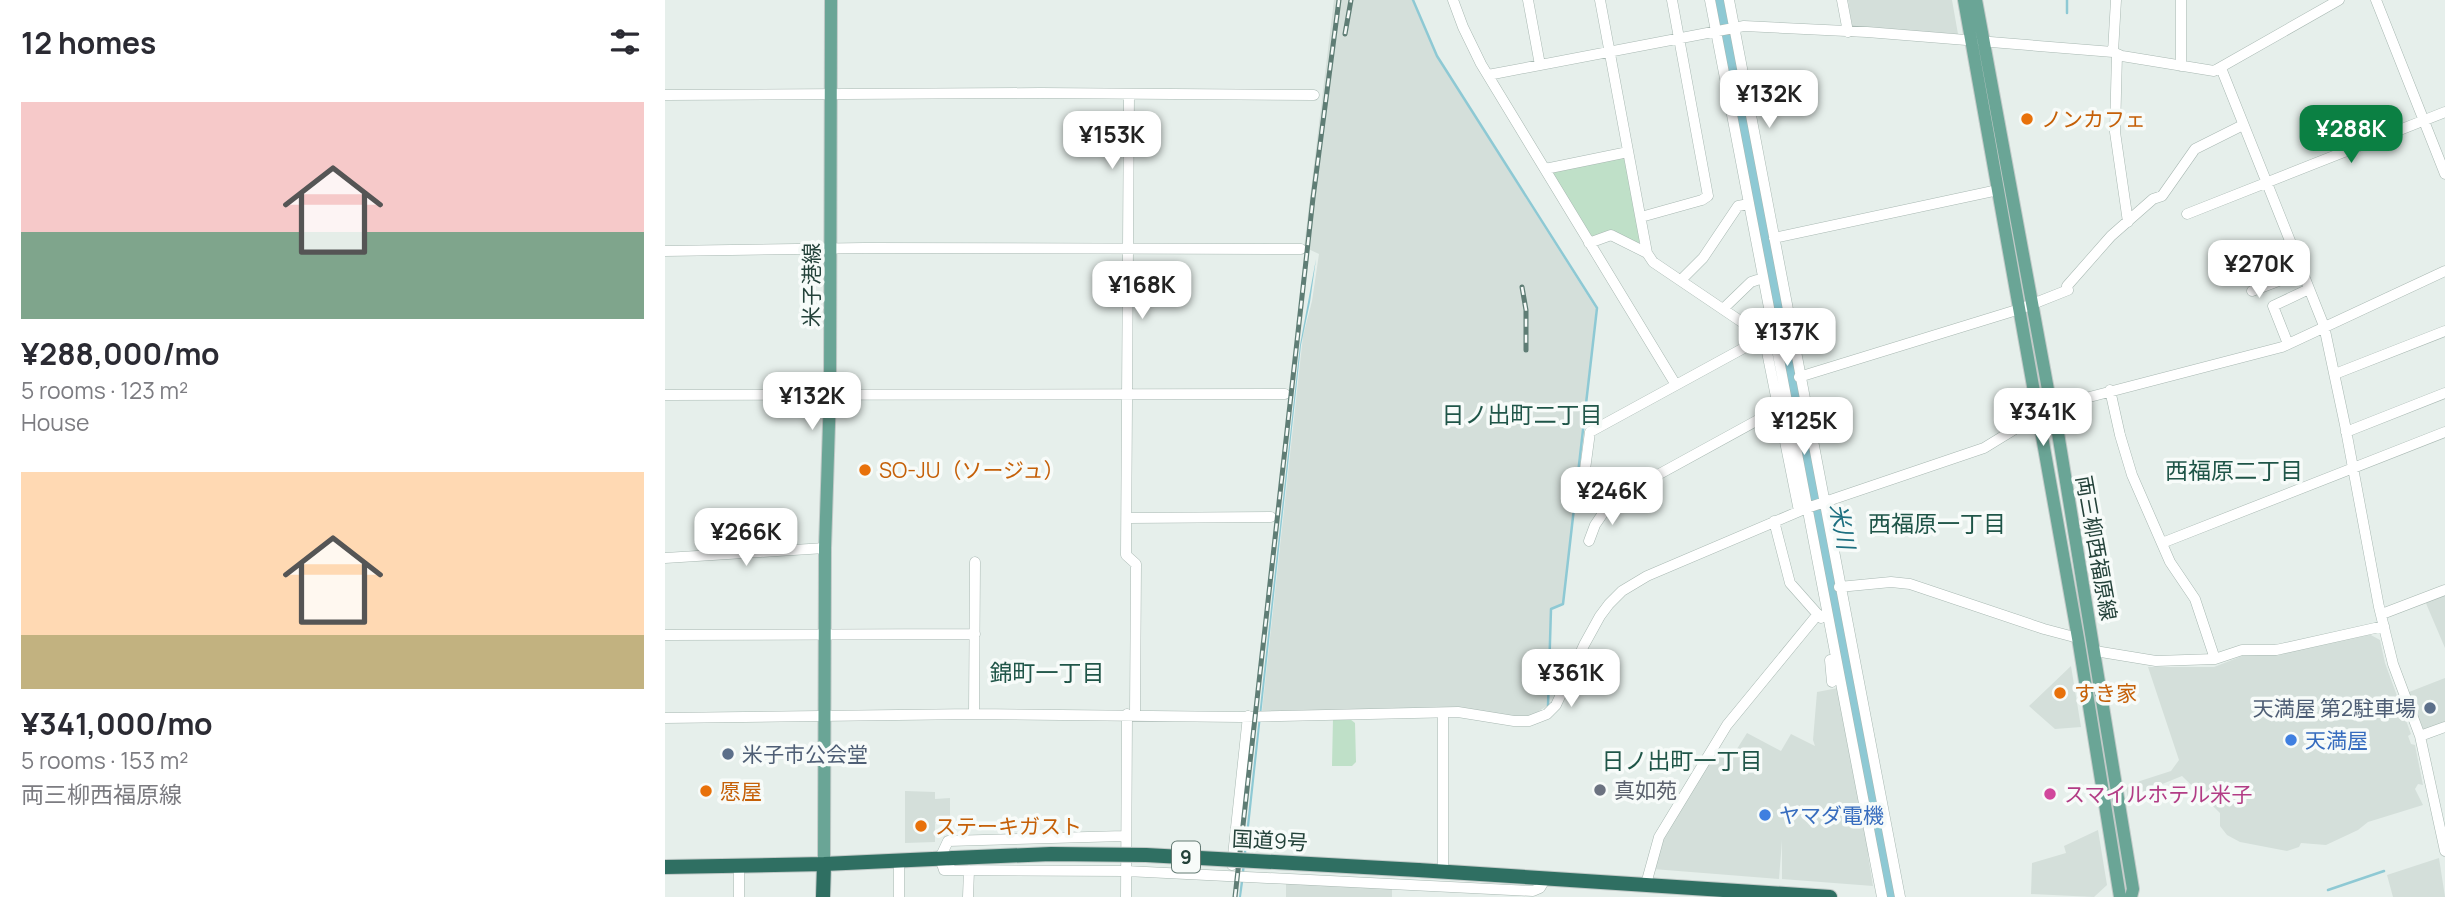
<!DOCTYPE html>
<meta charset="utf-8">
<style>
body{margin:0;font-family:Manrope,"Noto Sans JP",sans-serif;background:#f7f7f7;color:#2b2b33;height:100vh;display:flex;flex-direction:column;font-size:26px;white-space:nowrap}
*{box-sizing:border-box;margin:0}
p{font-size:23px;color:#7c7c81}
.icon{flex:none;width:38px;height:38px;fill:none;stroke:currentColor;stroke-width:2;stroke-linecap:round;stroke-linejoin:round}
.map{position:relative;flex:1;overflow:hidden}
.details{display:flex;flex-direction:column;background:#fff;width:665px}
.details>*{flex:none}
.price{position:absolute;translate:-50% -60px;padding:0 16px;border-radius:14px;background:#fff;color:#222;font-size:23px;line-height:46px;filter:drop-shadow(0 2px 4px #0008)}
.price::after{content:'';position:absolute;left:50%;top:42px;width:21px;height:16px;margin-left:-10px;background:inherit;clip-path:polygon(0 0,100% 0,50% 100%)}
.price.selected{background:#0b8043;color:#fff}
ul{padding:0;list-style:none}
li{display:grid;align-content:center;gap:14px;height:371px;padding:0 21px}
li span{display:grid;place-items:center;height:217px;border-radius:0px;color:#555}
li>.icon{margin-inline-start:auto}
span .icon{width:126px;height:126px;fill:#fffc;stroke-width:1}
li b{font-size:30px}
h2{display:flex;justify-content:space-between;align-items:center;height:84px;padding:0 21px;font-size:30px}
main{display:flex;flex:1;min-height:0}
.map>svg:first-child{display:block}
.built{fill:#d4dfda}
.green{fill:#bfe0c8}
.water{fill:#8ec9d4}
.lines{fill:none;stroke-linecap:round;stroke-linejoin:round}
.stream{stroke:#8ec9d4;stroke-width:2.5}
.river{stroke:#8ec9d4;stroke-width:18}
.minor-casing{stroke:#a8b8b2;stroke-width:11}
.major-casing{stroke:#c2cac8;stroke-width:14}
.highway-casing{stroke:#c2cac8;stroke-width:16}
.minor{stroke:#fff;stroke-width:10}
.major{stroke:#6aa596;stroke-width:12}
.highway{stroke:#2f6f62;stroke-width:14}
.rail-casing{stroke:#5f7d75;stroke-width:5}
.rail{stroke:#f7fbf9;stroke-width:2.5;stroke-dasharray:8;stroke-linecap:butt}
.highway-bridge-casing{stroke:#c2cac8;stroke-width:16;stroke-linecap:butt}
.highway-bridge{stroke:#2f6f62;stroke-width:14}
.food-dot{fill:#e8710a;stroke:#f7fbf9;stroke-width:2.5}
.service-dot{fill:#5c6f8a;stroke:#f7fbf9;stroke-width:2.5}
.shop-dot{fill:#3f7fe0;stroke:#f7fbf9;stroke-width:2.5}
.worship-dot{fill:#6b7280;stroke:#f7fbf9;stroke-width:2.5}
.hotel-dot{fill:#d1479c;stroke:#f7fbf9;stroke-width:2.5}
.labels{text-anchor:middle;dominant-baseline:central;stroke-width:7;stroke-linejoin:round;paint-order:stroke}
.shield{fill:#f7fbf9;stroke:#637a73;stroke-width:2}
.shield-label{font-size:19px;font-weight:bold;fill:#24423a}
.food-label{font-size:21px;fill:#c56008;stroke:#f7fbf9;text-anchor:start}
.street-label{font-size:21px;fill:#24423a;stroke:#f7fbf9}
.service-label{font-size:21px;fill:#4e5e75;stroke:#f7fbf9;text-anchor:end}
.shop-label{font-size:21px;fill:#366cbe;stroke:#f7fbf9;text-anchor:start}
.worship-label{font-size:21px;fill:#5b616d;stroke:#f7fbf9;text-anchor:start}
.hotel-label{font-size:21px;fill:#b23c85;stroke:#f7fbf9;text-anchor:start}
.neighbourhood-label{font-size:23px;fill:#1f5548;stroke:#f7fbf9}
.water-label{font-size:23px;font-style:italic;fill:#1c6f80;stroke:#f7fbf9}
</style>
<main>
<section class="details">
<h2>12 homes<svg class="icon" aria-label="filters" viewBox="0 0 24 24"><path d="M4 7h16M4 17h16"/><circle cx="9" cy="7" r="2"/><circle cx="15" cy="17" r="2"/></svg></h2>
<ul>
<li><span style="background:linear-gradient(#f6c9c9 60%,#7fa58c 0)"><svg class="icon" aria-label="home" viewBox="0 0 24 24"><path d="M3 11l9-7 9 7M6 9v11h12V9"/></svg></span><div><b>¥288,000/mo</b><p>5 rooms · 123 m²</p><p>House</p></div></li>
<li><span style="background:linear-gradient(#ffd9b3 75%,#c2b280 0)"><svg class="icon" aria-label="home" viewBox="0 0 24 24"><path d="M3 11l9-7 9 7M6 9v11h12V9"/></svg></span><div><b>¥341,000/mo</b><p>5 rooms · 153 m²</p><p>両三柳西福原線</p></div></li>
</ul>
</section>
<div class="map">
<svg width="1780" height="897" viewBox="0 0 1780 897">
<rect width="100%" height="100%" fill="#e6efeb"/>
<!-- built -->
<path class="built" d="M669,0H747L772,57L931,309L898,604L886,609L882,706L864,717L844,716L798,708L597,711L638,336L647,301L654,254L639,247Z
M1183,0H1287L1293,34L1190,27L1187,25Z
M1780,593V648L1760,601Z
M1704,634L1715,640L1720,663L1746,734L1743,736L1746,744L1750,745L1758,785L1753,784L1750,789L1758,805L1703,822L1693,830L1661,845L1636,843L1634,847L1622,851L1575,842L1562,835L1555,826V813L1517,776L1463,798L1461,787L1467,786L1475,781L1506,771L1514,760L1483,667H1549L1577,656L1610,654Z
M1406,666L1416,727L1390,729L1364,706Z
M1780,678V724L1759,731L1744,692Z
M1173,688L1207,854L1203,855L1208,886L1117,879V840L1114,879L988,869L994,847L1047,754L1065,760L1082,733L1116,751L1126,734L1150,746L1148,740L1152,692Z
M240,791L270,792V799L285,798V823H270V842L240,843Z
M1433,830L1442,885L1429,897L1366,894L1367,863L1401,853L1399,846Z
M1774,858L1780,897H1728L1722,875Z
M621,883L727,888V897H621Z"/>
<!-- green -->
<path class="green" d="M957,157L961,159L976,241L971,245L947,230L929,237L925,236L887,173L888,170Z
M668,718L685,719L690,723L691,762L687,766H667Z"/>
<!-- water -->
<path class="water" d="M651,259L645,302L636,345L578,883L576,897H574L635,345Z"/>
<g class="lines">
<!-- stream -->
<path class="stream" d="M748,0L772,56L932,308L898,604L886,609L883,706
M1402,0V13
M1663,890L1719,871"/>
<!-- river -->
<path class="river" d="M1053,0L1224,897"/>
<defs>
<path id="minor" d="M788,0L798,27L816,64L1011,385
M863,0L875,65
M935,0L982,253L988,262L1099,337L1134,511
M1045,0L1217,897
M1064,0L1235,897
M1177,0L1183,32
M1711,0L1780,174
M1448,52L1451,0
M1452,54L1450,132L1463,222
M1516,66V0
M1556,68L1659,326L1680,425L1714,607L1728,664L1755,736L1780,851
M823,75L1079,26L1202,32L1448,52L1457,56L1549,71L1674,0
M464,94L461,555L471,564L470,714
M0,95L375,93L649,95
M880,169L963,152
M1522,214L1780,112
M976,217L1037,200L1043,196L1007,0
M1109,238L1333,190
M924,243L946,235L982,253
M0,251L199,248L636,249
M1016,280L1038,258L1073,206L1084,204
M1587,291L1637,272
M1059,308L1086,282L1092,280
M1099,337L925,432L919,477L947,500L1113,409
M1623,344L1608,306L1644,289
M1670,374L1780,331
M1134,377L1355,309L1403,290L1402,286L1446,236L1488,199L1497,196L1530,149L1578,125
M1445,390L1455,435L1467,475L1505,562L1530,599L1550,659
M0,395L620,394
M1681,432L1780,393
M463,518L606,517
M1109,521L1125,583L1156,618
M924,541L930,525L947,500
M1497,543L1780,432
M0,558L160,548
M1174,587L1226,582L1245,584L1379,629L1413,638
M1717,614L1780,590
M0,635L310,634
M1430,651L1491,661L1550,659L1577,650H1611L1719,626
M1165,660L1167,682
M778,713V872
M309,714L310,562
M0,718L309,714L576,717L793,712L849,721H864L882,714L891,705L919,645L935,616L944,604L957,591L982,576L1142,508L1319,448L1386,407L1617,347L1780,271
M1755,736L1780,727
M459,836L283,841L275,858L279,870L461,871L868,891L875,888L881,878
M567,865L583,716
M981,884L994,837L1062,725L1153,614
M74,897V865
M234,897V860
M303,897L304,870
M461,897L462,714"/>
<path id="major" d="M1299,0L1413,638L1455,897
M1311,0L1384,395L1392,427L1468,889L1466,897
M159,864L160,548L165,393L166,0"/>
<path id="highway" d="M0,867L159,864L289,858
M753,870L1165,897
M158,897L159,864"/>
</defs>
<!-- minor casing -->
<use href="#minor" class="minor-casing"/>
<!-- major casing -->
<use href="#major" class="major-casing"/>
<!-- highway casing -->
<use href="#highway" class="highway-casing"/>
<!-- minor -->
<use href="#minor" class="minor"/>
<!-- major -->
<use href="#major" class="major"/>
<!-- highway -->
<use href="#highway" class="highway"/>
<defs>
<path id="rail" d="M680,34L686,0
M857,287L861,310V350
M570,897L648,198L674,0"/>
</defs>
<!-- rail casing -->
<use href="#rail" class="rail-casing"/>
<!-- rail -->
<use href="#rail" class="rail"/>
<defs>
<path id="highway-bridge" d="M289,858L386,854L481,855L753,870"/>
</defs>
<!-- highway-bridge casing -->
<use href="#highway-bridge" class="highway-bridge-casing"/>
<!-- highway-bridge -->
<use href="#highway-bridge" class="highway-bridge"/>
</g>
<!-- markers -->
<g class="food-dot">
<circle cx="1362" cy="119" r="7"/>
<circle cx="200" cy="470" r="7"/>
<circle cx="1395" cy="693" r="7"/>
<circle cx="41" cy="791" r="7"/>
<circle cx="256" cy="826" r="7"/>
</g>
<g class="service-dot">
<circle cx="1765" cy="708" r="7"/>
<circle cx="63" cy="754" r="7"/>
</g>
<g class="shop-dot">
<circle cx="1626" cy="740" r="7"/>
<circle cx="1100" cy="815" r="7"/>
</g>
<circle class="worship-dot" cx="935" cy="790" r="7"/>
<circle class="hotel-dot" cx="1385" cy="794" r="7"/>
<g class="labels">
<!-- shield labels -->
<rect class="shield" x="507" y="841.5" width="28" height="31" rx="5"/>
<g class="shield-label">
<text x="521" y="857">9</text>
</g>
<!-- food labels -->
<g class="food-label">
<text x="1376" y="119">ノンカフェ</text>
<text x="214" y="470">SO-JU（ソージュ）</text>
<text x="1409" y="693">すき家</text>
<text x="55" y="791">愿屋</text>
<text x="270" y="826">ステーキガスト</text>
</g>
<!-- street labels -->
<g class="street-label">
<text transform="translate(146 285) rotate(-90)">米子港線</text>
<text transform="translate(1432 548) rotate(80)">両三柳西福原線</text>
<text transform="translate(605 840) rotate(3)">国道9号</text>
</g>
<!-- service labels -->
<g class="service-label">
<text x="1751" y="708">天満屋 第2駐車場</text>
<text x="77" y="754" text-anchor="start">米子市公会堂</text>
</g>
<!-- shop labels -->
<g class="shop-label">
<text x="1640" y="740">天満屋</text>
<text x="1114" y="815">ヤマダ電機</text>
</g>
<!-- worship labels -->
<g class="worship-label">
<text x="949" y="790">真如苑</text>
</g>
<!-- hotel labels -->
<g class="hotel-label">
<text x="1399" y="794">スマイルホテル米子</text>
</g>
<!-- neighbourhood labels -->
<g class="neighbourhood-label">
<text x="857" y="414">日ノ出町二丁目</text>
<text x="1569" y="470">西福原二丁目</text>
<text x="1272" y="523">西福原一丁目</text>
<text x="382" y="672">錦町一丁目</text>
<text x="1017" y="760">日ノ出町一丁目</text>
</g>
<!-- water labels -->
<g class="water-label">
<text transform="translate(1178 526) rotate(79)">米川</text>
</g>
</g>
</svg>
<b class="price" style="left:1104px;top:130px">¥132K</b>
<b class="price selected" style="left:1686px;top:165px">¥288K</b>
<b class="price" style="left:447px;top:171px">¥153K</b>
<b class="price" style="left:1594px;top:300px">¥270K</b>
<b class="price" style="left:477px;top:321px">¥168K</b>
<b class="price" style="left:1122px;top:368px">¥137K</b>
<b class="price" style="left:147px;top:432px">¥132K</b>
<b class="price" style="left:1378px;top:448px">¥341K</b>
<b class="price" style="left:1139px;top:457px">¥125K</b>
<b class="price" style="left:947px;top:527px">¥246K</b>
<b class="price" style="left:81px;top:568px">¥266K</b>
<b class="price" style="left:906px;top:709px">¥361K</b>
</div>
</main>
